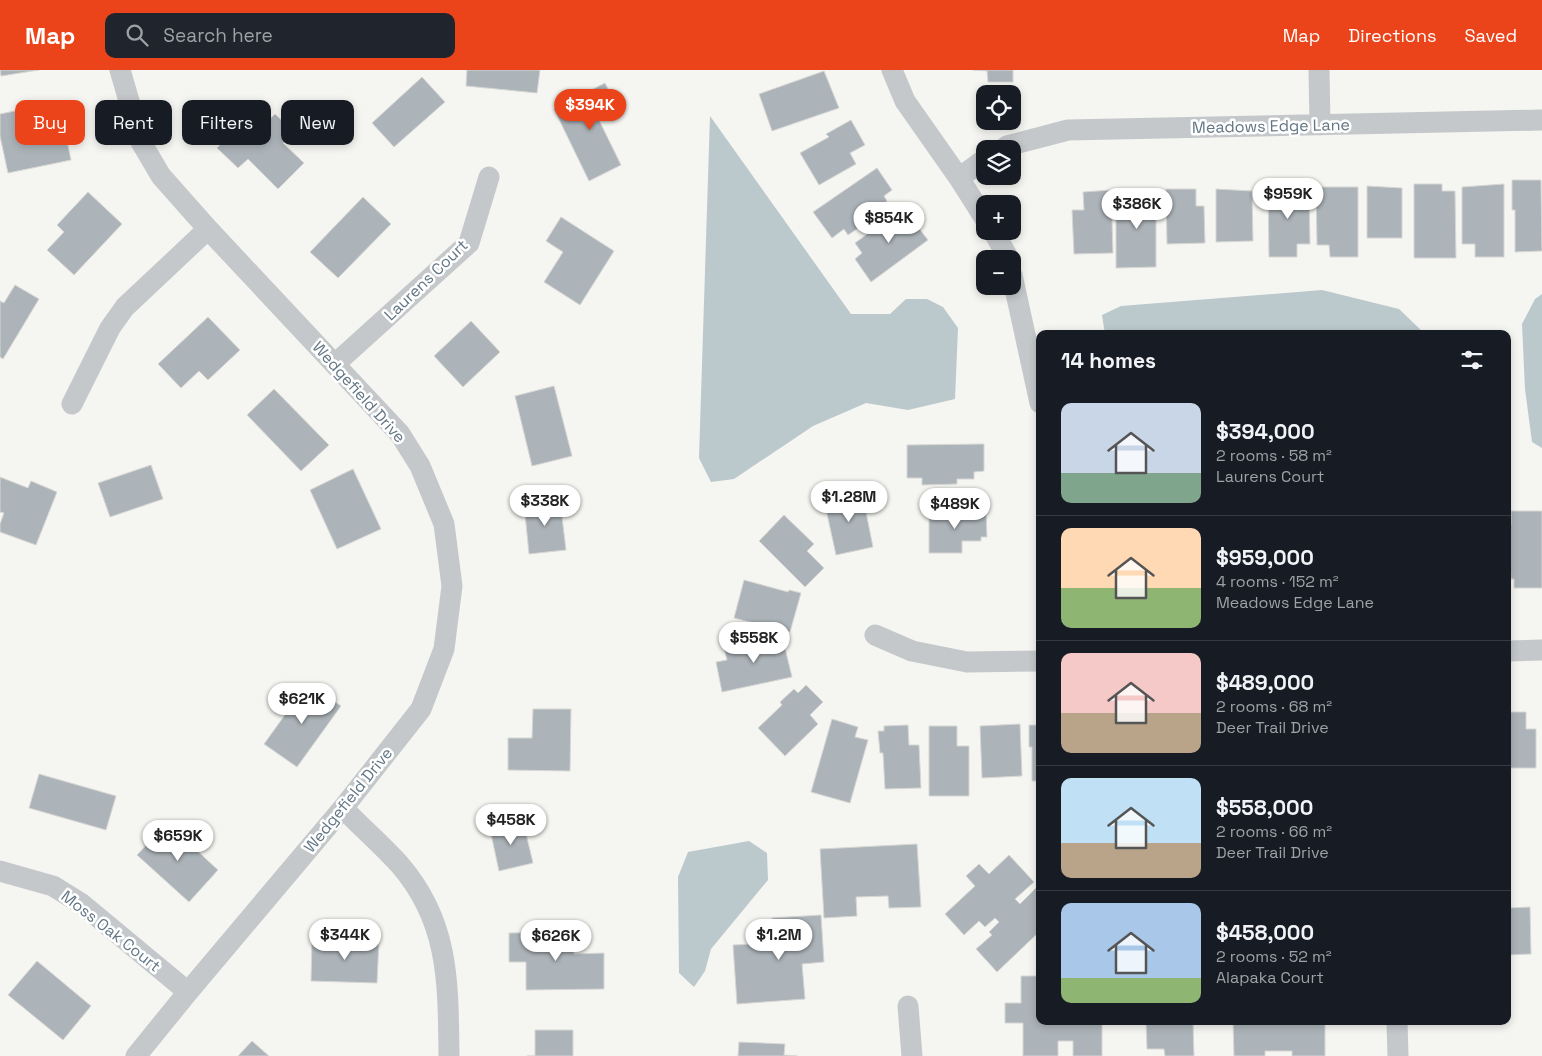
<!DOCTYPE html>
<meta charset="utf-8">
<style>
body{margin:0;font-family:"Space Grotesk",sans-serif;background:#20242c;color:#f1f3f6;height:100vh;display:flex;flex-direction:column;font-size:19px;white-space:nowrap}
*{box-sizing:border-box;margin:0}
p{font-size:16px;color:#9ea1a6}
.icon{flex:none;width:28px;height:28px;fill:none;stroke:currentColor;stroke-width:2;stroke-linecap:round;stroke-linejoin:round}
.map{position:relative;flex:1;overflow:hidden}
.drawer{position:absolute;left:1036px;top:260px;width:475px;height:695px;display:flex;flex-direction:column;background:#171b24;border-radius:10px;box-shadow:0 2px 8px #0003}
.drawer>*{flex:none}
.top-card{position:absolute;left:15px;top:30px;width:475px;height:45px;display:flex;gap:10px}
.buttons{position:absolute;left:976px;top:15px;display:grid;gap:10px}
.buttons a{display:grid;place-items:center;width:45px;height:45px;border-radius:10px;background:#171b24;box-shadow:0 2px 8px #0003;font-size:25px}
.price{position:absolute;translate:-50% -42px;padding:0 11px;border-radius:18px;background:#fff;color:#222;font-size:16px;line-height:32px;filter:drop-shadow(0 1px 2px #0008)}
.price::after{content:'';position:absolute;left:50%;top:30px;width:15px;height:11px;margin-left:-8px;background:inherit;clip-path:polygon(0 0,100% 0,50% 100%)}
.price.selected{background:#eb441b;color:#fff}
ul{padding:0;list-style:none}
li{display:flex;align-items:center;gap:15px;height:125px;padding:0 25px}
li+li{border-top:1px solid #363941}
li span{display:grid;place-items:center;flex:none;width:140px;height:100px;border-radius:10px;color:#555}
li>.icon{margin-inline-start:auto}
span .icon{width:60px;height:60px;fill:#fffc;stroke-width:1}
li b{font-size:21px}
h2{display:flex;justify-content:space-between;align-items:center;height:60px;padding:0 25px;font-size:21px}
.chip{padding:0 18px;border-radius:10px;background:#171b24;box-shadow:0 2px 8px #0003;font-size:18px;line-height:45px}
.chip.selected{background:#eb441b;color:#fff}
header{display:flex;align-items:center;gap:30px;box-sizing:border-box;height:70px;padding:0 25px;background:#eb441b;color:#fff}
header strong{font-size:24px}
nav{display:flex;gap:28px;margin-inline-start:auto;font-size:18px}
.search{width:350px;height:45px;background:#20242c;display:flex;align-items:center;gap:12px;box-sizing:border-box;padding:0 18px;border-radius:10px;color:#9ea1a6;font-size:19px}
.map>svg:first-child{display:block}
.water{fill:#bbc8cc}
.building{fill:#acb4b9;stroke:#d7d6d4}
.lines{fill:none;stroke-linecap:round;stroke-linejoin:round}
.street{stroke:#c5c8cb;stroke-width:21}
.labels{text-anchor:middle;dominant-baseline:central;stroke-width:5;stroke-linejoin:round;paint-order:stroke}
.street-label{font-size:16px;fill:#637684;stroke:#fff}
</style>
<header>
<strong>Map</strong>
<div class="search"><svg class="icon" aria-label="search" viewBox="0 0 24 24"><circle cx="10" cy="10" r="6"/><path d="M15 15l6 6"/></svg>Search here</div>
<nav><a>Map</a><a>Directions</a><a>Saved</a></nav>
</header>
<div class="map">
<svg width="1542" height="986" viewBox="0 0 1542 986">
<rect width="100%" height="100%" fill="#f5f5f1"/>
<!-- water -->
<path class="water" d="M710,46L851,244H890L906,229H927L943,237L958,258L955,329L908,340L866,333L813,356L734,409L711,412L699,388Z
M1322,220L1399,239L1425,264H1105L1102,245L1121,236Z
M1542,224V378L1532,372L1525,319L1522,254L1535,229Z
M749,771L767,783L768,810L711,879L705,901L694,917L679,903L678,807L688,782Z"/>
<!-- building -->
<path class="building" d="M0,0H39L1,6Z
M467,0H540L537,23L466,16Z
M973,0H1013V12H988L987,1Z
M824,1L839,38L772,61L759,24Z
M422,7L445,32L394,77L372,53Z
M605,13L618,39L598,48L621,95L589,111L554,39Z
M39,36L44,61L64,57L71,90L8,103L0,66V44Z
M253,42L265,54L275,44L294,62L283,73L304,93L278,119L248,89L238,98L217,78Z
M851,50L865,75L850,83L856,94L819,115L800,83L829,67L826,64Z
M877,98L892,120L884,126L887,131L875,140L877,145L848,165L844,159L832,168L813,142Z
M1512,110H1541L1542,181L1515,182V140H1512Z
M1414,114H1442V121H1455L1456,188H1414Z
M1504,114V187H1475V174H1462V117Z
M1367,116L1402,118V168H1367Z
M1309,117L1310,174H1297V187H1269L1268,118Z
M1316,117H1358V187H1330L1329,175H1317Z
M1130,119H1156V197L1116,198V131H1130Z
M1166,119H1196V136H1204L1205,173L1167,174Z
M1216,119L1252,121L1253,171L1216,172Z
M1111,120L1113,183L1074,184L1072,140H1084L1083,122Z
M88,122L122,154L74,205L47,180L64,162L57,155Z
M363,127L391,154L338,208L310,182Z
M903,138L928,170L871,212L855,189L862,183L855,173Z
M561,147L614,181L580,235L544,212L563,182L546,171Z
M15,215L39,229L3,289L0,287V231L4,233Z
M208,247L240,280L208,310L199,301L181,318L158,294Z
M471,251L500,282L463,317L434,286Z
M554,316L572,386L532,396L515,326Z
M274,319L329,375L301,401L247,345Z
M984,374V401L974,402V409H957V414L922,415V408H907V375Z
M151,395L163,429L110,447L98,413Z
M353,399L381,459L337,479L310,420Z
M0,407L28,418L31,411L57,422L36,475L0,462V454L4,443L0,442Z
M862,422L873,477L836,485L824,430Z
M560,430L566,480L529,484L524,434Z
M1511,441H1542V518H1514V509H1511L1510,496H1508V455H1511Z
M929,442H986L987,467H981V471H962V483H929Z
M784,445L814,474L807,481L824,498L805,517L759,471Z
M744,510L788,522L789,520L801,523L790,562L734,548Z
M782,566L792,607L722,622L716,592L727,590L724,578Z
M308,613L341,636L297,697L264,674Z
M806,615L823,632L810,645L818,654L785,686L758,658L782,635L780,632L794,619L798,623Z
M533,639H571L570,701L508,700V668H532Z
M1508,642H1526V659H1536V698H1508Z
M832,649L858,657L855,667L868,670L850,733L811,722Z
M1020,654L1022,706L982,708L980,656Z
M908,655L909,675H919L921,718L885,719L883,683H880L878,661H884V656Z
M1029,655H1040V711H1032V677H1029Z
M929,656H957V676H969V726H929Z
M39,704L116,726L106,760L29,738Z
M523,751L533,793L499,801L490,759Z
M167,753L218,800L189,832L137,785Z
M1508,753L1509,813H1508Z
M917,774L921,837L889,838L888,826L856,827L857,846L824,848L820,779Z
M1009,785L1034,812L1015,829L1020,834L1038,816L1040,818V861L997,902L976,879L992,865L989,862L999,852L995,848L985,857L979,851L964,865L945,844L975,816L966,806L979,794L989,804Z
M1530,837L1531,884L1508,885V838Z
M821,845L824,892L802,894L805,929L737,934L733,875L774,873L772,848Z
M573,862L574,884L604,883V919L526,920V892H509V863Z
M312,869L379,870L377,913L311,911Z
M37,891L91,936L63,970L8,925Z
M1021,906H1040V951H1102V986H1073V971H1058V986H1023V953H1005V933H1021Z
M1146,951H1193L1194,986H1165L1164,979H1147Z
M1233,951H1325V986H1292V981H1265V986H1234Z
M535,960H573V986H527H535Z
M252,971L269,986H238Z
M739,972L785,974L784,985L797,986H738Z"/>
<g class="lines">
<!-- street -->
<path class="street" d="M120,0L141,72L161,106L208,159L400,364L420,396L444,454L452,516L444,579L421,639L343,738L188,922L136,986
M892,0L905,31L959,108L985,149
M1319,0L1320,55
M1003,79L1007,76L1068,60L1542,50
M959,108L985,89
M993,161L1009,189
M1012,205L1040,333
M335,294L469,173L489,107
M72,334L110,258L125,237L208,159
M875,565L912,581L967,592L1040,591
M1508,581L1542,580
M343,738C361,757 382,775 400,795C450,853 448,914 449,986
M0,801L53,816L82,834L188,922
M908,936L912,986
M1397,951L1398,986"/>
</g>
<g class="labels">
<!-- street labels -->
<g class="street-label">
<text transform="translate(1271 56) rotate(-1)">Meadows Edge Lane</text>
<text transform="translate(426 210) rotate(-44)">Laurens Court</text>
<text transform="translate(359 322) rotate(48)">Wedgefield Drive</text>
<text transform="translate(348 730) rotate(-51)">Wedgefield Drive</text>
<text transform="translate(111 861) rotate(38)">Moss Oak Court</text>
</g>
</g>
</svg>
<div class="buttons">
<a><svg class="icon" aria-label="locate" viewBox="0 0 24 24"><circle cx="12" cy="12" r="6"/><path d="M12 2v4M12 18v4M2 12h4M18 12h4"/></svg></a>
<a><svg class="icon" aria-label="layers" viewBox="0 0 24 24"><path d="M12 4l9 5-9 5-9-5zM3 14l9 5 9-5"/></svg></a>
<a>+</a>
<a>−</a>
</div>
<b class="price selected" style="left:590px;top:61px">$394K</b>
<b class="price" style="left:1288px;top:150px">$959K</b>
<b class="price" style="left:1137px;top:160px">$386K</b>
<b class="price" style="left:889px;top:174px">$854K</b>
<b class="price" style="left:849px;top:453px">$1.28M</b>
<b class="price" style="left:545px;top:457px">$338K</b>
<b class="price" style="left:955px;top:460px">$489K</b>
<b class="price" style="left:754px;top:594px">$558K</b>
<b class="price" style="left:302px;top:655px">$621K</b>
<b class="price" style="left:511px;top:776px">$458K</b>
<b class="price" style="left:178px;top:792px">$659K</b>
<b class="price" style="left:345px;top:891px">$344K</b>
<b class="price" style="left:779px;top:891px">$1.2M</b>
<b class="price" style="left:556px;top:892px">$626K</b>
<div class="top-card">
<a class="chip selected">Buy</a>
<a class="chip">Rent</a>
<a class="chip">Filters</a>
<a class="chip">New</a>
</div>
<section class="drawer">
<h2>14 homes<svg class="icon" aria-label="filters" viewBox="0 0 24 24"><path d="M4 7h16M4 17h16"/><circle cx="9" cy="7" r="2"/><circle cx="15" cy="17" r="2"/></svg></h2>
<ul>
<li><span style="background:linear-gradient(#c9d6e8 70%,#7fa58c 0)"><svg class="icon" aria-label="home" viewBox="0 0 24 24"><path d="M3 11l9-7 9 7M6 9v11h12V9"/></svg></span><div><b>$394,000</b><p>2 rooms · 58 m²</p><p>Laurens Court</p></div></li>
<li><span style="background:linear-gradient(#ffd9b3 60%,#8fb573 0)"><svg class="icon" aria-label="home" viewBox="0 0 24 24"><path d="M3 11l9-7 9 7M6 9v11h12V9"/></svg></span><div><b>$959,000</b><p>4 rooms · 152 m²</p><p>Meadows Edge Lane</p></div></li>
<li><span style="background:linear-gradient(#f6c9c9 60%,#b9a48a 0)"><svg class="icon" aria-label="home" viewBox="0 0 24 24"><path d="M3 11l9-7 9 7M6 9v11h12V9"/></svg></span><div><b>$489,000</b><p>2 rooms · 68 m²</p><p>Deer Trail Drive</p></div></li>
<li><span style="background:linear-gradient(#bfe0f5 65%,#b9a48a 0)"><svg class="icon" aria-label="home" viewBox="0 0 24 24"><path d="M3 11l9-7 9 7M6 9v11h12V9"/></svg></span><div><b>$558,000</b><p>2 rooms · 66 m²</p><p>Deer Trail Drive</p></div></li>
<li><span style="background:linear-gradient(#a9c7e8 75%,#8fb573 0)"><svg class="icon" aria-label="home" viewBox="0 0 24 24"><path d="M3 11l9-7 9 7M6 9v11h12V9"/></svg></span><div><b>$458,000</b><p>2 rooms · 52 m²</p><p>Alapaka Court</p></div></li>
</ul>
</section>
</div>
